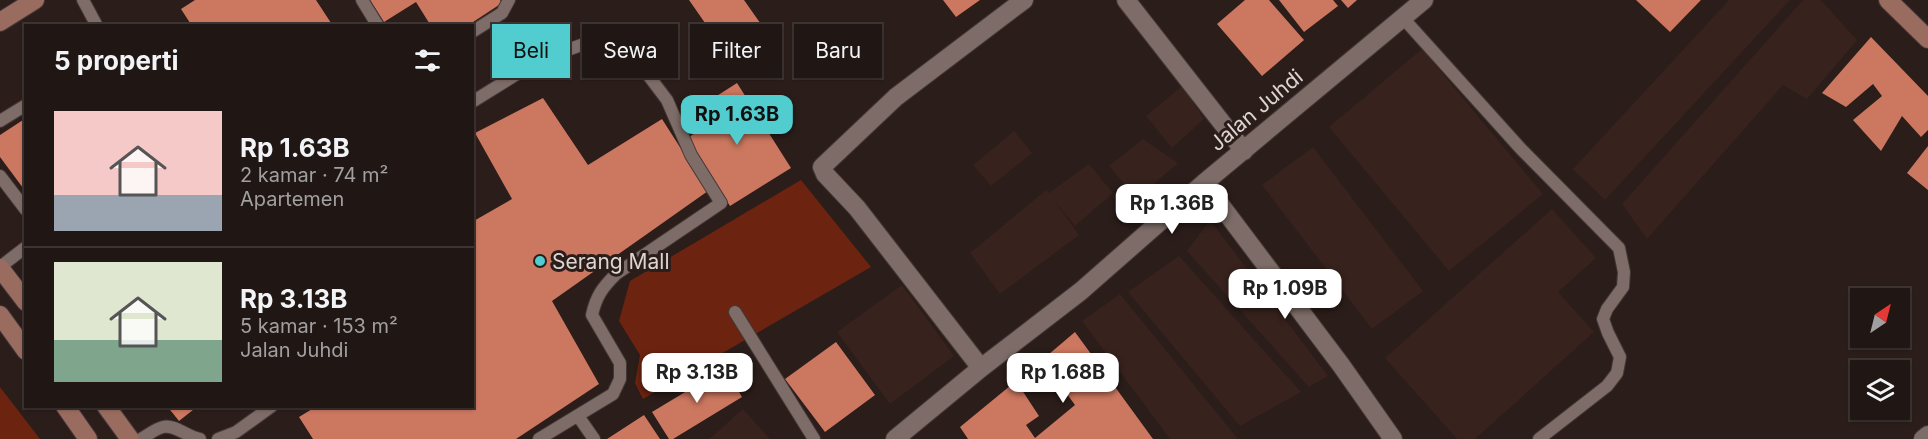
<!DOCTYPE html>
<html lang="id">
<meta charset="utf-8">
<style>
body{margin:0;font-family:Inter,sans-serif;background:#281f1d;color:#f1f3f6;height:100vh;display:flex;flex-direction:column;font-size:22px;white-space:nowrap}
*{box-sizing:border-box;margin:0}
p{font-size:20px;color:#a29fa0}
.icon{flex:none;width:33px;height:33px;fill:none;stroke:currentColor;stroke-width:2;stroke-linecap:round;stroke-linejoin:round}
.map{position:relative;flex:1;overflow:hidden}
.drawer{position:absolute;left:24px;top:24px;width:450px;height:384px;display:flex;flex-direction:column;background:#201614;border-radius:0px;box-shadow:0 2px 4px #0004,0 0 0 2px #3d3534}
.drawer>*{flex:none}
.top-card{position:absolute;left:492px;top:24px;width:570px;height:54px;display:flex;gap:12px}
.needle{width:39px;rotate:35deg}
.fabs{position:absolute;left:1850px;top:288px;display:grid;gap:12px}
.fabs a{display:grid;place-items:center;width:60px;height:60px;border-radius:0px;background:#201614;box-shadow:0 2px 4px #0004,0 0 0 2px #3d3534;font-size:30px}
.price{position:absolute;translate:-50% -51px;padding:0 14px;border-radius:12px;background:#fff;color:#222;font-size:20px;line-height:39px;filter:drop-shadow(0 2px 3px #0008)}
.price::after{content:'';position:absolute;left:50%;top:36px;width:18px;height:14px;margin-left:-9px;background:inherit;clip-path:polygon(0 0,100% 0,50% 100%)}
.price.selected{background:#52cdcf;color:#111}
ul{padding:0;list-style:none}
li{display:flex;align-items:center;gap:18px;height:150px;padding:0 30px}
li+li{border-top:2px solid #3d3534}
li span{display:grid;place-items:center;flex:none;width:168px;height:120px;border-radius:0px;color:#555}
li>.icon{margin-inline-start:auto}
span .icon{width:72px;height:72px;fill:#fffc;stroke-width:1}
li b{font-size:26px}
h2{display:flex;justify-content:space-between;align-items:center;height:72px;padding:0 30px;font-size:26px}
.pill{padding:0 21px;border-radius:0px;background:#201614;box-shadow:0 2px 4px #0004,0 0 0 2px #3d3534;font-size:21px;line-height:54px}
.pill.selected{background:#52cdcf;color:#111}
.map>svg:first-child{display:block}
.built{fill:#37221d}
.green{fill:#6c2410}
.building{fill:#cc7760}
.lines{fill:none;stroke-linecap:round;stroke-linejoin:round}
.service-casing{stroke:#443836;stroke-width:14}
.minor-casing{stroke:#443836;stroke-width:20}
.secondary-casing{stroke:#443836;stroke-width:20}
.service{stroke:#7d6c67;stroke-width:12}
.minor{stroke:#7d6c67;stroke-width:18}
.secondary{stroke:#9a6c60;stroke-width:18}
.poi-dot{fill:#52cdcf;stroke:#2b1d1a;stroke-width:2}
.labels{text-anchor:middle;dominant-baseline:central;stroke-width:6;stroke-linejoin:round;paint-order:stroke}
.street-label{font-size:21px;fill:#ded5d2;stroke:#2b1d1a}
.poi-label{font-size:21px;fill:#ded5d2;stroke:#2b1d1a;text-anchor:start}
</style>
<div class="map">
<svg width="1928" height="439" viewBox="0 0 1928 439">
<rect width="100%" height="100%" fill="#2b1d1a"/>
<!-- built -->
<path class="built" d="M1729,0H1790L1605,200L1573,169Z
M1803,0H1821L1857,40L1807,99L1783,85L1647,239L1622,204Z
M1422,49L1543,194L1449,271L1329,127Z
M1182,86L1204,119L1172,148L1146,116Z
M1014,131L1032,153L991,186L973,165Z
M1143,139L1178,163L1137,199L1109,166Z
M1313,147L1423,291L1372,329L1262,185Z
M1089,164L1113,193L1075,226L1054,200L1079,235L1000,294L970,253L1046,190L1049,193Z
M1552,209L1596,258L1558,292L1594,332L1475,439H1457L1385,358Z
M1210,220L1328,376L1309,387L1187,251Z
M1179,256L1301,392L1240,426L1128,292Z
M902,285L954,356L890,404L837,332Z
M1120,294L1238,439H1170L1082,321Z
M743,409L770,439H709Z"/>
<!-- green -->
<path class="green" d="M801,180L871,267L643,399L635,383L640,355L619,321L630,281Z
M0,387L40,439H0Z"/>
<!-- building -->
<path class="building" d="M195,0H316L333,26H192L181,9Z
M370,0H500L502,3L467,26H431L416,2L384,22Z
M689,0H744L772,40L735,66Z
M943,0H980L956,17Z
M1245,0H1269L1304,40L1262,76L1217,24Z
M1279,0H1333L1338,6L1304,32Z
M1341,0H1357L1348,8Z
M1636,0H1701L1670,32Z
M1871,37L1928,96V130L1921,137L1902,116L1881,151L1853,120L1882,96L1873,84L1846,107L1822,93Z
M737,83L791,168L730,206L687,138L709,125L698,108Z
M543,98L588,165L662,119L708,191L552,301L599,384L516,439H313L299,417L317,406H472V222L512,199L475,133Z
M26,118V192L0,157V135Z
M1928,146V190L1907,173Z
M1075,332L1153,439H968L960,427L1016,381L1039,416L1026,425L1035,438L1075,405L1042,360Z
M836,342L875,395L825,432L785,379Z
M725,368L742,397L673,439H669L652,412Z
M167,406H198L179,421Z
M644,415L660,439H607Z"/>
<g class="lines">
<defs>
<path id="service" d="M83,0L97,26
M362,0L378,26
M1403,18L1521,149L1619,248L1624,272L1623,287L1607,309L1603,319L1608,333L1620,357L1617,373L1607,386L1539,439
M472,32L502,13L509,0
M472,102L533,64L548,57L584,44L611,47L642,67L667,100L691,155L721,203L616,274C603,287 596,296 592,315L620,363V379L613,394L539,439
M0,121L26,105
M0,176L26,210
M0,267L26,247
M735,312L814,439
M578,416L594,439
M141,439C148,435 155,429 163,427C175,424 187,437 200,439
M218,439L236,432L272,406"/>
<path id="minor" d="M1126,0L1244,151
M1204,183L1341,365L1393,439
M981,368L857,208L825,174L822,167L896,97L1024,0
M895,439L981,368L1081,291L1204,183L1424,0
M1923,439L1928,435"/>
<path id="secondary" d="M1888,0L1928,39
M0,22L35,0
M0,268L26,302
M0,315L26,351
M65,406L88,439
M106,406L130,439"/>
</defs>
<!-- service casing -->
<use href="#service" class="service-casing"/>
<!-- minor casing -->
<use href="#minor" class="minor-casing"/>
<!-- secondary casing -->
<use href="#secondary" class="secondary-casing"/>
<!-- service -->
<use href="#service" class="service"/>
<!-- minor -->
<use href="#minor" class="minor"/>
<!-- secondary -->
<use href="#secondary" class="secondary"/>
</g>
<!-- markers -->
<circle class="poi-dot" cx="540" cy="261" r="6"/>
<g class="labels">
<!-- street labels -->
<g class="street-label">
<text transform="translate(1256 110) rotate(-40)">Jalan Juhdi</text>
</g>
<!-- poi labels -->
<g class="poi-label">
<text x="552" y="261">Serang Mall</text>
</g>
</g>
</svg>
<div class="fabs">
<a><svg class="needle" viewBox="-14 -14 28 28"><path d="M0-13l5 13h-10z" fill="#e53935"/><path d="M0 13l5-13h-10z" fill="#a29fa0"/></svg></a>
<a><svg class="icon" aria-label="layers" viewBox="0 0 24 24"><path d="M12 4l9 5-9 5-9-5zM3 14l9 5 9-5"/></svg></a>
</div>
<b class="price selected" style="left:737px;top:146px">Rp 1.63B</b>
<b class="price" style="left:1172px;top:235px">Rp 1.36B</b>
<b class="price" style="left:1285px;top:320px">Rp 1.09B</b>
<b class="price" style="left:697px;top:404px">Rp 3.13B</b>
<b class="price" style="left:1063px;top:404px">Rp 1.68B</b>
<div class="top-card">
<a class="pill selected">Beli</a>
<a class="pill">Sewa</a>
<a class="pill">Filter</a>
<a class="pill">Baru</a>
</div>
<section class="drawer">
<h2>5 properti<svg class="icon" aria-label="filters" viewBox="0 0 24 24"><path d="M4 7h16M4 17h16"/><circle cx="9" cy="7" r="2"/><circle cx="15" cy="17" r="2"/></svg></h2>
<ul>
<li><span style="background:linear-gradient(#f6c9c9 70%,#9aa5b1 0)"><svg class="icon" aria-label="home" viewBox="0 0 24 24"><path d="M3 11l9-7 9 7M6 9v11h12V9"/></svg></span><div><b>Rp 1.63B</b><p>2 kamar · 74 m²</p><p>Apartemen</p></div></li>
<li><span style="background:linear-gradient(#dfe7d0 65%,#7fa58c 0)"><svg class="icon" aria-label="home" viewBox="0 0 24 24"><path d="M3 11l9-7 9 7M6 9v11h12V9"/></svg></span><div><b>Rp 3.13B</b><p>5 kamar · 153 m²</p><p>Jalan Juhdi</p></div></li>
</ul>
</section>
</div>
